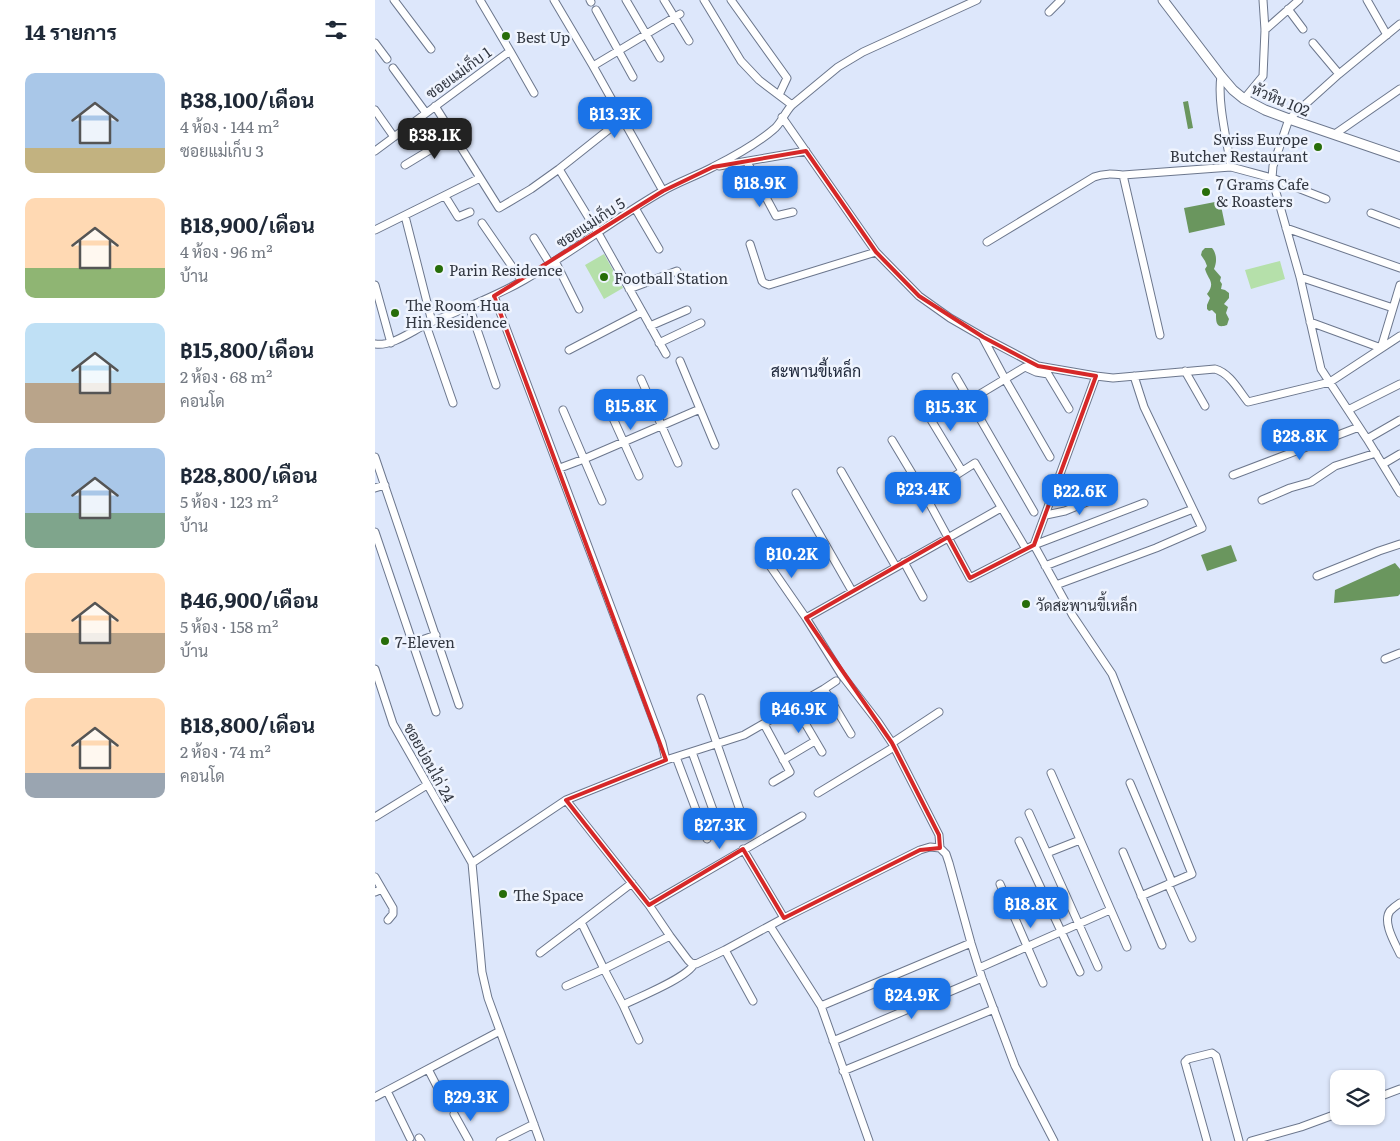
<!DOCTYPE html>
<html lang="th">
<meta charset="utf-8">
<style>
body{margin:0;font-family:Literata,Sarabun,serif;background:#f2f2f3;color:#1f2937;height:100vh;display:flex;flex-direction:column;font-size:19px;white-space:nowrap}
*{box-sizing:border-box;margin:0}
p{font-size:16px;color:#747a83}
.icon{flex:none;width:28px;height:28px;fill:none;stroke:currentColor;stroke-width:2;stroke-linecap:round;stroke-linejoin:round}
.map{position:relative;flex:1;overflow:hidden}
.side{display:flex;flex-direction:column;background:#fff;width:375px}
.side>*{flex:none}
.buttons{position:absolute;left:955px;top:1070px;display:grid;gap:10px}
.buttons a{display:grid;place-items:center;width:55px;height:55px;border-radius:10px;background:#fff;box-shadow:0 1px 4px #0004;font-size:25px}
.price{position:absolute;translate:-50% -42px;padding:0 11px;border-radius:10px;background:#1a73e8;color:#fff;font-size:16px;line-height:32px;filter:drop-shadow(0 1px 2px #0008)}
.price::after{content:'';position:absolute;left:50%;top:30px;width:15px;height:11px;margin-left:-8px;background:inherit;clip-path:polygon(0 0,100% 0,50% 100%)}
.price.current{background:#222;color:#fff}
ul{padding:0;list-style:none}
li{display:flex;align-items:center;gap:15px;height:125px;padding:0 25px}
li span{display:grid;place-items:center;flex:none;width:140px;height:100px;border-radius:10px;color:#555}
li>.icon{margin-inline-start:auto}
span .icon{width:60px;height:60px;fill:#fffc;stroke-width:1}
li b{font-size:21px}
h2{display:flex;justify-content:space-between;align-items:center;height:60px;padding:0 25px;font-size:21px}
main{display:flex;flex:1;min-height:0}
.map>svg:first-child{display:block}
.green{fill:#b5e0aa}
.water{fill:#6a965e}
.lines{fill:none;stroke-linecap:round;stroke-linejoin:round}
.minor-casing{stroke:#6c778d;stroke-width:9}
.tertiary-casing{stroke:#6c778d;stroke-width:11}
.minor{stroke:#fff;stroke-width:7}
.tertiary{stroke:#fff;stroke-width:9}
.marked{fill:none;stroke:#d62828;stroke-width:4;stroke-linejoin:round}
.poi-dot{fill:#276d09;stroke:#eff4fe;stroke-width:2}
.labels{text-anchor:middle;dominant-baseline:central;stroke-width:5;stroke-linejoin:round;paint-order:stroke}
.poi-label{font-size:15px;fill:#323741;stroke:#eff4fe;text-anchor:start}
.street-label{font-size:15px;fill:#323741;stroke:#eff4fe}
.neighbourhood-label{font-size:16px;fill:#222b3e;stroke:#eff4fe}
</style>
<main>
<section class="side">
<h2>14 รายการ<svg class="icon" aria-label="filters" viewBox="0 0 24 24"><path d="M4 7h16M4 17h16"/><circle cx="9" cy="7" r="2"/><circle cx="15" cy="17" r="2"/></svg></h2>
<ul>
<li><span style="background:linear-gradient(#a9c7e8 75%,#c2b280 0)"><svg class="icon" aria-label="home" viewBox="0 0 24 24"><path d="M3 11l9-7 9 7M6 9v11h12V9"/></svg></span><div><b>฿38,100/เดือน</b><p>4 ห้อง · 144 m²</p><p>ซอยแม่เก็บ 3</p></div></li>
<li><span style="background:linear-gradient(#ffd9b3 70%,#8fb573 0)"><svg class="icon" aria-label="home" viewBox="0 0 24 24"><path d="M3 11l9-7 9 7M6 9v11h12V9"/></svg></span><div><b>฿18,900/เดือน</b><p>4 ห้อง · 96 m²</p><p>บ้าน</p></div></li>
<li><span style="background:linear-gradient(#bfe0f5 60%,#b9a48a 0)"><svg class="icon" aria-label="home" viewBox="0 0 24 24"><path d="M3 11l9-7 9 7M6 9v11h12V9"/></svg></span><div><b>฿15,800/เดือน</b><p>2 ห้อง · 68 m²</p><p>คอนโด</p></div></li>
<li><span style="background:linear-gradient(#a9c7e8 65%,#7fa58c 0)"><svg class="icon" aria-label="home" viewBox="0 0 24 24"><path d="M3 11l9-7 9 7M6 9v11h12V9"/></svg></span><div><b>฿28,800/เดือน</b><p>5 ห้อง · 123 m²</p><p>บ้าน</p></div></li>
<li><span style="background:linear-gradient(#ffd9b3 60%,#b9a48a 0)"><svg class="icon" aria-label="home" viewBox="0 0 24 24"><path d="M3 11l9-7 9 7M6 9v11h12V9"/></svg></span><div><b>฿46,900/เดือน</b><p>5 ห้อง · 158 m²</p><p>บ้าน</p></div></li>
<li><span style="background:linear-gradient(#ffd9b3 75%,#9aa5b1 0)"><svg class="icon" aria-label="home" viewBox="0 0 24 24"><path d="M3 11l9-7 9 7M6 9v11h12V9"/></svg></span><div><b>฿18,800/เดือน</b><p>2 ห้อง · 74 m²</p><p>คอนโด</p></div></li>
</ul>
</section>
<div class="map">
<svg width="1025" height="1141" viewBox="0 0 1025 1141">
<rect width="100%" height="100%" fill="#dde7fb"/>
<!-- green -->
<path class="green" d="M229,254L248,288L229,299L210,265Z
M905,261L910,279L876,289L870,270Z"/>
<!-- water -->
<path class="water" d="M813,101L818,128L813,129L808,102Z
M845,201L850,225L814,233L809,208Z
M830,248H837C842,254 842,262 839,269L846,277L845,281L847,284L846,289L850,290L854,293V298L849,304L853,307L851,313L854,319L852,325C841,329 841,322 841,314L837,310L834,311L832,309V305L835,298L832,294C841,282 833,280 830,269L832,266L830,261L826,255L827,251Z
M856,545L862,561L832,571L826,555Z
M1020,563L1025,569V594L1023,596L959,603L960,590Z
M107,1095L113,1107L105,1111L98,1099Z"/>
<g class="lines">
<defs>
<path id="minor" d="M19,0L56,49
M179,0L218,66L288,191
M215,0L216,2
M251,0L285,58
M289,0L314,41
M329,0L366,61L384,80L417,105
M356,0L412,78L404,95
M992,0L1012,35
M913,9L928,29
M221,10L258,77
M674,12L686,0
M1025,24L964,74L914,119L898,166L897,178L925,277L946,369L992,439L1025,493
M890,30L924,0
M0,43L12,59
M938,43L964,74
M135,51L159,93
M218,66L305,14
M18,68L51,113
M846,76C842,102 852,140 856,167
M869,99L888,76L890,30L888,0
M60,106L124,208L156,189L184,169L223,233L291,354
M0,110L19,137
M407,117L501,252L544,296L575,318L608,337L663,366L721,376
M960,134L1025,89
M0,151L135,51L105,0
M372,162L401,216L418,212
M30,165L78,136
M344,166L431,151
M184,169L247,119
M70,196L83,217L95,212
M260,208L284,249
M996,213L1025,224
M30,216L57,322
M107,223L147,281
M911,228L1025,268
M0,230L105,178
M159,238L175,264
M612,242L719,177C729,173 738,174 748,175
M375,244L387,281L389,283L394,285L501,252
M180,261L204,309
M925,277L1018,308
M0,285L16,343
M254,289L302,271
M119,296L287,743L291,760
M94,306L121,385
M935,322L1006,348
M51,325L78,403
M275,326L312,310
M785,335L748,175L856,167L897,178L951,199
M608,338L630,379L675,457
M284,343L326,323
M0,344C16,347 37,331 52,324C85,310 118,298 149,280C196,253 239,219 286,192C303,182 321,176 338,167C356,158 383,143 399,129C405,125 410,112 417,105L463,67L488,52L602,0
M1006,348L1025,285
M194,350L267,312
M305,361L340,445
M810,371L830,406
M581,377L659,512
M266,379L303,463
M228,396L264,476
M595,400L650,367L661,372L673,374L694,409
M547,405L587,471
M188,410L227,501
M973,410L1025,384
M992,439L1025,420
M517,440L550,495L595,578L659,545L769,503
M0,457L84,705
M1008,464L1025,454
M185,468L209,459L325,409
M466,471L521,567
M858,475L984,427
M0,488L10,485
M421,493L477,591
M550,495L600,463L651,549
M887,500L915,488L936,482L960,466L1001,453
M671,515L690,511L734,493
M0,532L61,712
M386,553L431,618L466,674L503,722L517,743L564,835L565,848
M529,562L548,597
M670,566L818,509
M942,576L1004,551L1025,544
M681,585L781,548L827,528L769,407L759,376
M431,618L626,508
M38,643L61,635
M1010,659L1025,653
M0,669L18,724L97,863L107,972L113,998L165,1141
M449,689L461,681
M326,698L366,813
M420,706L447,752
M389,724L415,772L398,782
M517,743L564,712
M317,752L346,832
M301,757L332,839
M408,760L440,741
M676,773L752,947
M755,783L797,882
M443,793L519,747
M191,800L291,760L369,735L449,689L476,734
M654,813L723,967
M0,817L52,785
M644,841L705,972
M368,849L409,918
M748,852L787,945
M672,853L705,840
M97,863L191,800L274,905L295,936L313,960L316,963L321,964L350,950L409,918L545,850L555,847L565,848L571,854L574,863L596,943L607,978L640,1066L679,1141
M0,877L18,908V914L13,920
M257,883L206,922L229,969L295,936
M625,884L668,983
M793,884L817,938
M0,892L7,889
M766,896L817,874L737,674L698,616L659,545L721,376L738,378L840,369C855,373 864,391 873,402L955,382L1025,336
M1025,903C1022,905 1018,908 1015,911C1007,922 1020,943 1025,954
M274,905L427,816
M395,926L446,1006L494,1141
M350,950L378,1001
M165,953L206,922
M604,968L735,910
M191,986L229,969L248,1005L264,1040
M248,1005C264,997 312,978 319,964
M446,1006L596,943
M458,1041L607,978
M53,1069L69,1100
M468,1071L619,1009
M12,1091L35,1138
M0,1097L125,1031
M1001,1098L1025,1089
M79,1114L94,1141
M44,1138L46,1141
M125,1141L159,1124
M832,1141L810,1062L813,1059L837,1053L841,1056L864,1141
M876,1141L926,1127L964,1113"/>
<path id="tertiary" d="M788,0L846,76L858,90L869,99L890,110L914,119L1025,157"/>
</defs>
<!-- minor casing -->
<use href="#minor" class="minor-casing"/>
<!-- tertiary casing -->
<use href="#tertiary" class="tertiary-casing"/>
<!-- minor -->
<use href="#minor" class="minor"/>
<!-- tertiary -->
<use href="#tertiary" class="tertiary"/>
</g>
<!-- marked area -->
<path class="marked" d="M431,151L501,252L544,296L608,337L663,366L721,376L659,545L595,578L573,537L431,618L517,743L564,835L565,848L545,850L409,918L368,849L274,905L191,800L291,760L119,296L288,191L338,167Z"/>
<!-- markers -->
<g class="poi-dot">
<circle cx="131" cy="36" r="5"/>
<circle cx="943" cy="147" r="5"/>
<circle cx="831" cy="192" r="5"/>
<circle cx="64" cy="269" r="5"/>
<circle cx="229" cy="277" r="5"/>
<circle cx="20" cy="313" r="5"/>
<circle cx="651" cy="604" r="5"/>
<circle cx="10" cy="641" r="5"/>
<circle cx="128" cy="894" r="5"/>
</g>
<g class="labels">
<!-- poi labels -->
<g class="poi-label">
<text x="141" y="36">Best Up</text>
<text x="933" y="138" text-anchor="end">Swiss Europe<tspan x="933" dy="17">Butcher Restaurant</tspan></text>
<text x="841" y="183">7 Grams Cafe<tspan x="841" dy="17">&amp; Roasters</tspan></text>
<text x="74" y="269">Parin Residence</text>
<text x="239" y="277">Football Station</text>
<text x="30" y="304">The Room Hua<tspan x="30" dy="17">Hin Residence</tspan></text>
<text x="661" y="604">วัดสะพานขี้เหล็ก</text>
<text x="20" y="641">7-Eleven</text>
<text x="138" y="894">The Space</text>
</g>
<!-- street labels -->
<g class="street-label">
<text transform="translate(83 72) rotate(-36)">ซอยแม่เก็บ 1</text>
<text transform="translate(906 99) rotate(23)">หัวหิน 102</text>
<text transform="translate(215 222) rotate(-33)">ซอยแม่เก็บ 5</text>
<text transform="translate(55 762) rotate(61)">ซอยบ่อนไก่ 24</text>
</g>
<!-- neighbourhood labels -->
<g class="neighbourhood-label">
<text x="441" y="370">สะพานขี้เหล็ก</text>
</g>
</g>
</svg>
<div class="buttons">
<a><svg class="icon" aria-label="layers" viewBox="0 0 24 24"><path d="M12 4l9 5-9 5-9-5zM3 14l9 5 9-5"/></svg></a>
</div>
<b class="price" style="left:240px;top:139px">฿13.3K</b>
<b class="price current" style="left:60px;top:160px">฿38.1K</b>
<b class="price" style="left:385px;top:208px">฿18.9K</b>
<b class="price" style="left:256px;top:431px">฿15.8K</b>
<b class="price" style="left:576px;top:432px">฿15.3K</b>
<b class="price" style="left:925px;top:461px">฿28.8K</b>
<b class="price" style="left:548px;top:514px">฿23.4K</b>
<b class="price" style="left:705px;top:516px">฿22.6K</b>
<b class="price" style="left:417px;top:579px">฿10.2K</b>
<b class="price" style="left:424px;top:734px">฿46.9K</b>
<b class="price" style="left:345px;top:850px">฿27.3K</b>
<b class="price" style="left:656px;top:929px">฿18.8K</b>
<b class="price" style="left:537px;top:1020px">฿24.9K</b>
<b class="price" style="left:96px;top:1122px">฿29.3K</b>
</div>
</main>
